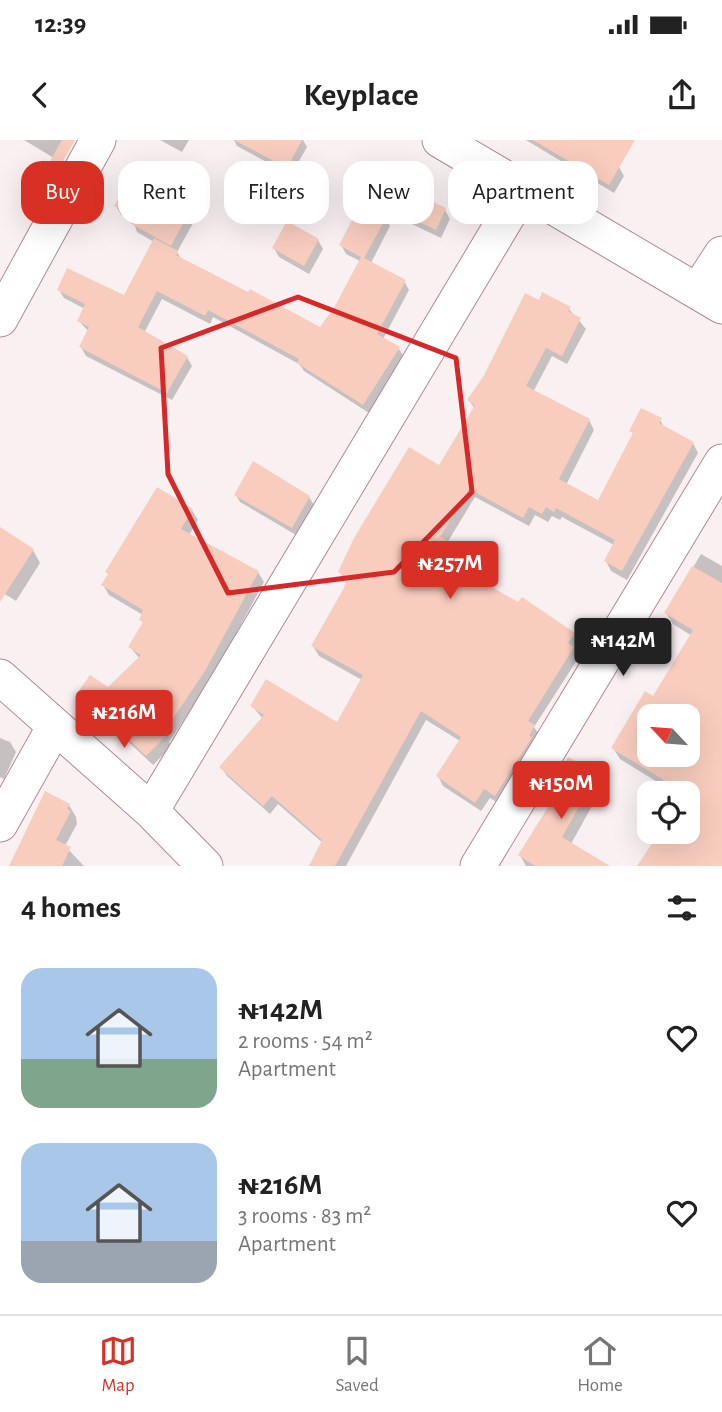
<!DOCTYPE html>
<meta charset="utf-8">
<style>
body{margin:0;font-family:"Alegreya Sans",sans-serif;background:#f6f6f6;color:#222;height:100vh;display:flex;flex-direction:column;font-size:26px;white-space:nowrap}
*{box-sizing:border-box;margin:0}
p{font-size:23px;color:#767676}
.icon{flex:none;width:38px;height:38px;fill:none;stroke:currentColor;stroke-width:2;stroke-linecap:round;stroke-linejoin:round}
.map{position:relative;height:726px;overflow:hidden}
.details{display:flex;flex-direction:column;background:#fff;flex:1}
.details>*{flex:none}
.guide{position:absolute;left:21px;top:21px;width:681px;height:63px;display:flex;gap:14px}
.needle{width:46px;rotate:296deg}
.tools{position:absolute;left:637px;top:564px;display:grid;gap:14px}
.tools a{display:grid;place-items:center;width:63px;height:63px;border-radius:14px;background:#fff;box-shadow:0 7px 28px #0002;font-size:35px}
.price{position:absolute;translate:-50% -60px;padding:0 16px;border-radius:7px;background:#d93025;color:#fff;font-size:23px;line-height:46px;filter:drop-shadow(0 2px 4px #0008)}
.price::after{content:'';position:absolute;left:50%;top:42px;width:21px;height:16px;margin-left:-10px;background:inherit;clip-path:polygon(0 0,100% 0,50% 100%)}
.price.on{background:#222;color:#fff}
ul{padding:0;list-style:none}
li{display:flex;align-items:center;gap:21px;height:175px;padding:0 21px}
li span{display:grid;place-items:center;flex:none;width:196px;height:140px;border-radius:21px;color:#555}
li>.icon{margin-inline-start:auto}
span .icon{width:84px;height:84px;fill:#fffc;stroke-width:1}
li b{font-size:30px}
h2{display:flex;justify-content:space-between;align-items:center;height:84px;padding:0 21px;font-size:30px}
.chip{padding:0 24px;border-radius:21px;background:#fff;box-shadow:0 7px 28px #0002;font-size:24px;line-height:63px}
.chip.on{background:#d93025;color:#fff}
.status{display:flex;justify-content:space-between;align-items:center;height:49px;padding:0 35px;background:#fff;direction:ltr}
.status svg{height:19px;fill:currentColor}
header{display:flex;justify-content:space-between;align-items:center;height:91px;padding:0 21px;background:#fff;font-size:32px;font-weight:700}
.dock{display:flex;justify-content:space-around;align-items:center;height:98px;border-top:2px solid #e0e0e0;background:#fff;font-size:19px;color:#767676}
.dock a{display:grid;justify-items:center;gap:4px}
.dock .on{color:#d93025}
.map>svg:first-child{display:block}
.shadow{fill:#0003;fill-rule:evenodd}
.building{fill:#f8cdbe;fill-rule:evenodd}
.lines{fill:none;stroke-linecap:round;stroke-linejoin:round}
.minor-casing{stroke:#b18a90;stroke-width:37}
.minor{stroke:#fff;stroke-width:35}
.marked{fill:none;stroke:#d62828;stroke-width:5;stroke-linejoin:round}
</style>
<div class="status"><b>12:39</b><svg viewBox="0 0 49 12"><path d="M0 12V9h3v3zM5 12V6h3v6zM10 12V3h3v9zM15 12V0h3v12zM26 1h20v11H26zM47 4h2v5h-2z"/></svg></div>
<header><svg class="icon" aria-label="back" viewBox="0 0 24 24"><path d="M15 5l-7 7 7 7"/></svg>Keyplace<svg class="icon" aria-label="share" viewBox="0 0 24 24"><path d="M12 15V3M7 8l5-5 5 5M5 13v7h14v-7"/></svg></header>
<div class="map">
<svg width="722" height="726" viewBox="0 0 722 726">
<rect width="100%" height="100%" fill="#f9f0f2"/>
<!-- shadow -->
<path class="shadow" d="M24,0H75L57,29L54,18Z
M160,0H189L182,12Z
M234,0H303L307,7L291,35L237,6Z
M526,0H575L619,27L624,36L614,53Z
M133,36L191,69L196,78L177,112L181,119L320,189L336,167L360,121L346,114L341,105L385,77L390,86L371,123L404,141L409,150L383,199L399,209L404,217L369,273L304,231L299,224L213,177L210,184L162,159L144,193L187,217L192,226L172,260L86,216L81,207L89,192L79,181L85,169L64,158L59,150L125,157L154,102L137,92L133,81L121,75L116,66Z
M388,66L445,70L450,79L441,98L393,75Z
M318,100L323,109L309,134L279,117L274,108Z
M539,162L569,169L586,189L567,224L552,216L533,252L589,280L594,290L566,345L599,363L634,295L631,291L660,280L666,290L693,303L698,313L627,440L611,431L606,421L614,405L562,377L560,380L552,376L548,382L535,375L529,386L475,357L447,403L457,408L463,417L457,429L573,494L579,504L575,510L579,517L534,587L540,596L501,665L490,658L481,671L443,646L438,636L460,601L426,580L346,726H310L323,703L278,664L270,674L227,636L221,627L263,579L252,566L338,584L362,540L319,516L313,506L347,443L340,432L440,328L475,269L469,260Z
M157,349L192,370L198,380L189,395L258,432L264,442L210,541L169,602L172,606L153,625L86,562L80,552L108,550L140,519L130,507L144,485L141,479L143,475L109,455L103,445Z
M236,355L309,357L314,365L296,395L240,362Z
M0,389L33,410L40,423L16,461L0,451Z
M701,414L722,426V712L715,723L720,726H639L655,701L645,694L638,682L649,665V691H688V653L662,645L620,619L613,608L654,559L692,496L673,484L666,473ZM649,576H688V614H649Z
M0,598L10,602L16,612L4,639L0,637Z
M596,634L603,646L571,704L607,726H526L520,715L551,665L546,656Z
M46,654L69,665L76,677L77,684L65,706L84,726H12Z"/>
<!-- building -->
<path class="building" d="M62,0H75L62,23L50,21Z
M234,0H302L287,28Z
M533,0H635L609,45Z
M133,33L192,67L171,106L130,83L134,77L114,66Z
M396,44L446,68L436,90L386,66Z
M361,63L387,76L364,118L406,140L377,194L400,207L363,265L297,223L299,219L208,170L205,176L157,151L138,187L188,216L167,253L79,207L89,187L77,181L85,164L57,150L67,128L124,155L154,98L178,111L176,115L248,152L250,149L320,187L335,166L361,117L339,105Z
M287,81L319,99L304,126L272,108Z
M542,152L571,167L568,171L581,178L562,216L546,208L526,246L590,279L559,339L598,360L633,293L629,291L641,268L662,278L659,283L694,302L622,431L604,421L615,400L556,368L554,372L546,367L542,374L529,367L523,378L469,349L440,397L459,406L450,423L518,462L522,457L575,493L568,503L574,507L528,581L535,585L529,596L532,597L495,656L484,649L475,663L436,636L461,597L421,571L335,726H309L322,700L272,656L263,666L219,627L264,575L250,566L266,539L337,582L363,535L311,506L344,448L347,437L338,432L354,398L409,307L439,325L475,265L467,260L483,237L525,153L539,160Z
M253,321L310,356L292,388L234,355Z
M157,347L193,369L181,389L259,431L205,531L164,592L167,595L146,616L78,552L90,535L108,547L141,515L128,507L143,482L139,480L143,470L101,445L108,434L105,432Z
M0,387L34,409L0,462Z
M692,426L722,443V726H637L657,696L650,691H688V653H655L664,640L611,608L645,551L653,556L693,490L664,473ZM649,576H688V614H649Z
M568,617L598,633L562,697L610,726H535L518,715L552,661L544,656Z
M45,651L70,664L67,669L71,671L56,700L71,707L62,726H9Z"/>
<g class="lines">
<defs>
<path id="minor" d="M440,0L722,166
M698,151L722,114
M0,179L98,0
M0,537L151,671L205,726
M151,671L524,48
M0,684L55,586
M478,726L722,322"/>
</defs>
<!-- minor casing -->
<use href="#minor" class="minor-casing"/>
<!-- minor -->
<use href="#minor" class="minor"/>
</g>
<!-- marked area -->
<path class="marked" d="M298,157L456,218L472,352L394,432L228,453L168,334L161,208Z"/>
</svg>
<div class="tools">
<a><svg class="needle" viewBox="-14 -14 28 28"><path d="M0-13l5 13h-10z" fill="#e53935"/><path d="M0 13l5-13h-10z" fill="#767676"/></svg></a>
<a><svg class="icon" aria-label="locate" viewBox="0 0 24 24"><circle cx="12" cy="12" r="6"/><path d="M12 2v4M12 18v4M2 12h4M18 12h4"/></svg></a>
</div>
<b class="price" style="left:450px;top:461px">₦257M</b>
<b class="price on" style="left:623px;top:538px">₦142M</b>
<b class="price" style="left:124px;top:610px">₦216M</b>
<b class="price" style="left:561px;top:681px">₦150M</b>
<div class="guide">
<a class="chip on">Buy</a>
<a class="chip">Rent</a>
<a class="chip">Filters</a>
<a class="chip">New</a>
<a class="chip">Apartment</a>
</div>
</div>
<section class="details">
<h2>4 homes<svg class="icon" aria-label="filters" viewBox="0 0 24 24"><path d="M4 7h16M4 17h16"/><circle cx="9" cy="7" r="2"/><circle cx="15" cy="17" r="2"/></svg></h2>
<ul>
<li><span style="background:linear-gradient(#a9c7e8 65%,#7fa58c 0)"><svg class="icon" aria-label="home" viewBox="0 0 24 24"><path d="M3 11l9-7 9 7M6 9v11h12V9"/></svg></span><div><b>₦142M</b><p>2 rooms · 54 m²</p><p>Apartment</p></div><svg class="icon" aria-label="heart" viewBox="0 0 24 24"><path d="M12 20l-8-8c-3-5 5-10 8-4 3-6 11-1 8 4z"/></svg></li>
<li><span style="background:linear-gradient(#a9c7e8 70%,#9aa5b1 0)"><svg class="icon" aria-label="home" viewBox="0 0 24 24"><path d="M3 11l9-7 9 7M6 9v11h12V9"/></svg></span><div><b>₦216M</b><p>3 rooms · 83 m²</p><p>Apartment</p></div><svg class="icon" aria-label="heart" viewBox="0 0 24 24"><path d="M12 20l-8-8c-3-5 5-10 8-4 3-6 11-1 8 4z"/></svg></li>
</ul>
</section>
<nav class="dock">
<a class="on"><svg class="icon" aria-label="map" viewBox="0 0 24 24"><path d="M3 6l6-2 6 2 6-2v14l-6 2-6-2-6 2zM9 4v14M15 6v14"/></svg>Map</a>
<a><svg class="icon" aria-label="saved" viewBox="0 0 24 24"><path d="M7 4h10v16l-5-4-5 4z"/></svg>Saved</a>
<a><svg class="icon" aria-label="home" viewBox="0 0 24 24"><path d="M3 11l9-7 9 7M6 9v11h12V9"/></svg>Home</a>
</nav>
